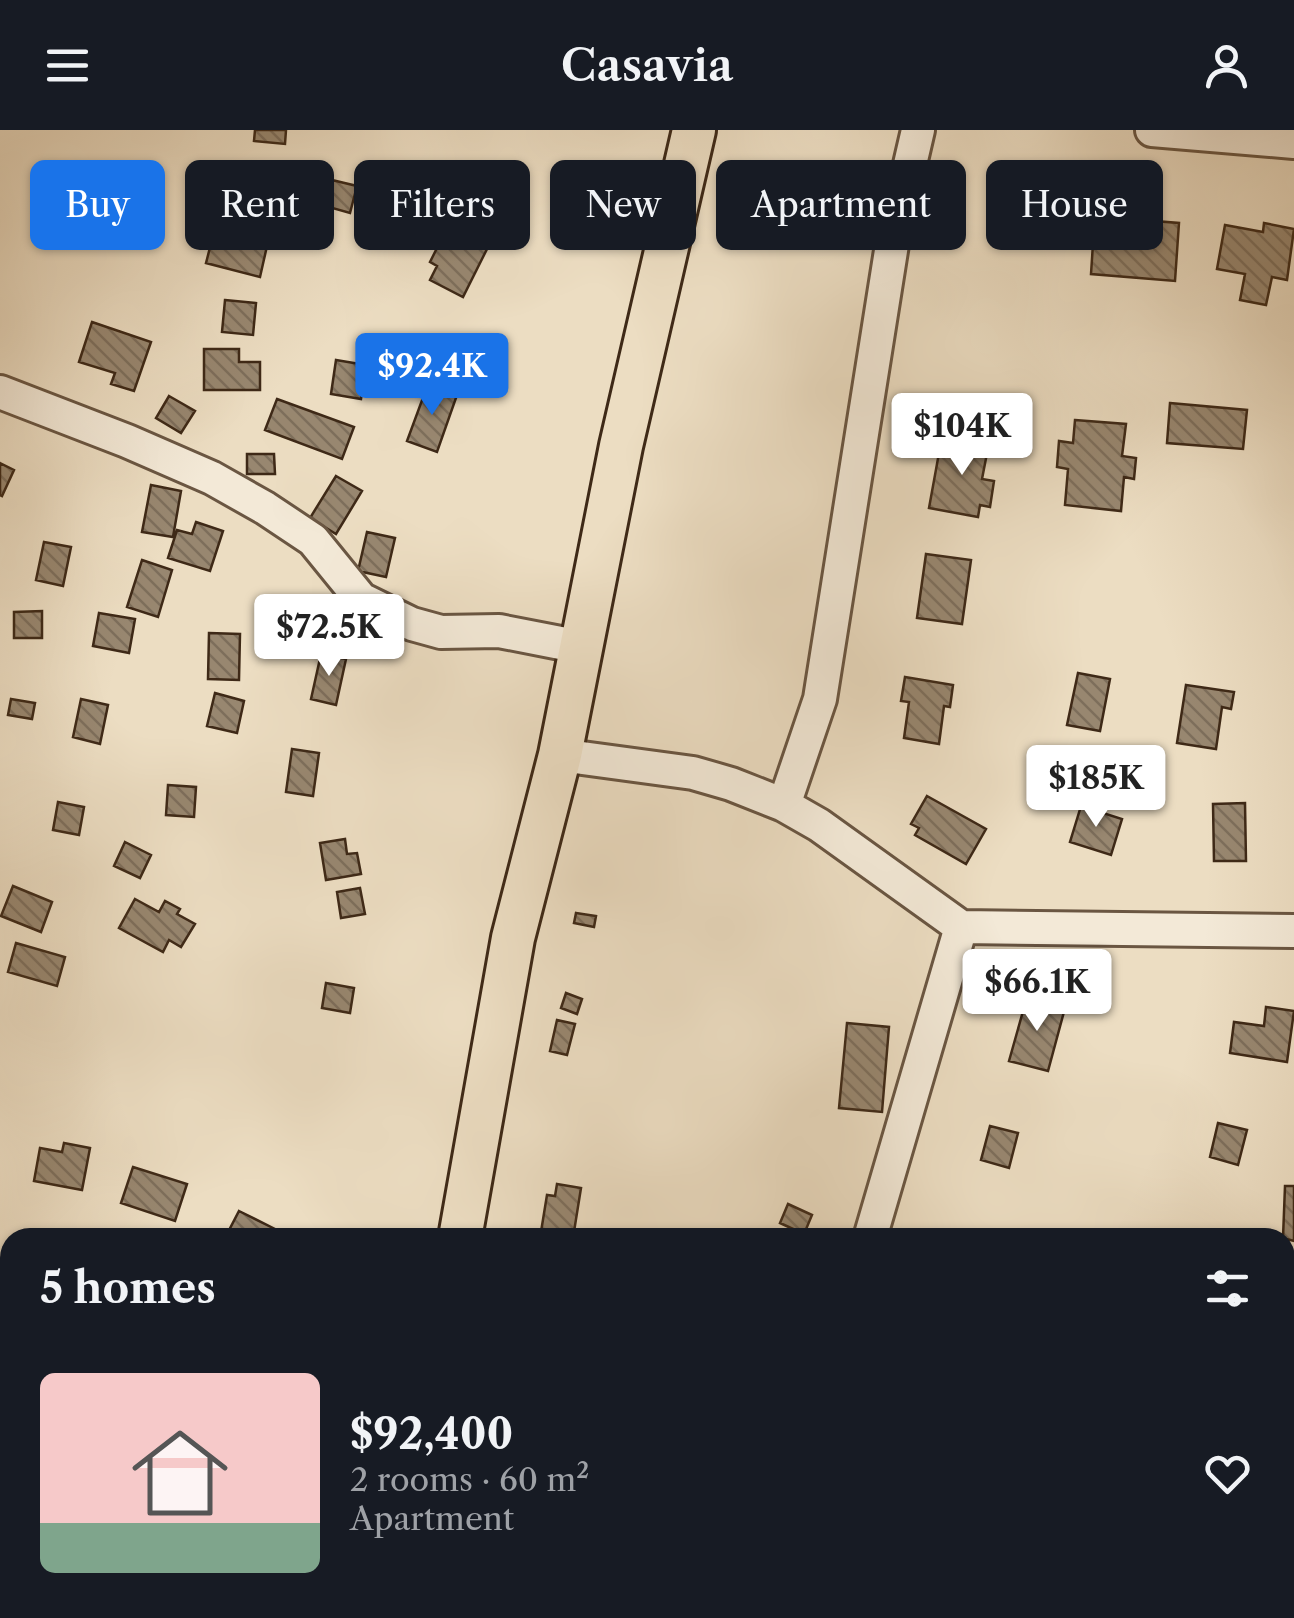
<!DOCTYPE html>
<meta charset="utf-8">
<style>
body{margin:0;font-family:"Libre Caslon Text",serif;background:#20242c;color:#f1f3f6;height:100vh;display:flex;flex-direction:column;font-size:38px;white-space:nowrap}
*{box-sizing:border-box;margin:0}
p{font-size:32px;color:#9ea1a6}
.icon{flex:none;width:55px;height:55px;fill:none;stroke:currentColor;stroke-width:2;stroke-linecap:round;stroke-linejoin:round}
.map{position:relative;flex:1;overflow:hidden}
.panel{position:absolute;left:0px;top:1098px;width:1295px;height:392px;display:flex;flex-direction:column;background:#171b24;border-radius:30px 30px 0 0;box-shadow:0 2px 8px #0004}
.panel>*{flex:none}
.top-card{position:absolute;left:30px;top:30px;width:1235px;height:90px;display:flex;gap:20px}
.price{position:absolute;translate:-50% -85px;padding:0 22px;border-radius:10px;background:#fff;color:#222;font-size:32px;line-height:65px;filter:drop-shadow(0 2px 5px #0008)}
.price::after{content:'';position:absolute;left:50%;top:60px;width:30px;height:22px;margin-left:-15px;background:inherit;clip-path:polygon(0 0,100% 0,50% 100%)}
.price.current{background:#1a73e8;color:#fff}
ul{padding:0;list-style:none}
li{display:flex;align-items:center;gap:30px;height:250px;padding:0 40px}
li span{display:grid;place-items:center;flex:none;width:280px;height:200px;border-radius:15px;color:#555}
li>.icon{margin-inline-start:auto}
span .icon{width:120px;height:120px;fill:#fffc;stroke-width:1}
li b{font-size:42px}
h2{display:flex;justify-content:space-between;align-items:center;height:120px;padding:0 40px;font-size:42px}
.tag{padding:0 35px;border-radius:15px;background:#171b24;box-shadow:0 2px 8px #0004;font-size:35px;line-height:90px}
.tag.current{background:#1a73e8;color:#fff}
header{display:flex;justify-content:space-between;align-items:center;height:130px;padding:0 40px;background:#171b24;font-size:45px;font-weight:600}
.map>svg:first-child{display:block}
.building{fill:url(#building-back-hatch);stroke:#3e2917;stroke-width:2.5}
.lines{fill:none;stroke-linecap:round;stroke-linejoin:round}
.minor-casing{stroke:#6a5642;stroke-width:38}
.major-casing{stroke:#3e2917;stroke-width:48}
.minor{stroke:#f3e9d7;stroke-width:32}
.major{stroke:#ecddc2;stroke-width:42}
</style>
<header><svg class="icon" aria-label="menu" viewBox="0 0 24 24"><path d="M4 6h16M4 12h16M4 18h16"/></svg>Casavia<svg class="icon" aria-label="person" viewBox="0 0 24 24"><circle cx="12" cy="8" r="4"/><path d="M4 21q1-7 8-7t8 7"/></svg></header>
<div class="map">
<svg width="1294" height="1488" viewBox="0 0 1294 1488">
<defs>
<pattern id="building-back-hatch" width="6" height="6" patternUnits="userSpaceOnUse" patternTransform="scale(2.5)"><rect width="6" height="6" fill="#988770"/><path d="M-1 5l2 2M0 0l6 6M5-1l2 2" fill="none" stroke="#7d6e5b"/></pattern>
</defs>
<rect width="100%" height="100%" fill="#ecddc2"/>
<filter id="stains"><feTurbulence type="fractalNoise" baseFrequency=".002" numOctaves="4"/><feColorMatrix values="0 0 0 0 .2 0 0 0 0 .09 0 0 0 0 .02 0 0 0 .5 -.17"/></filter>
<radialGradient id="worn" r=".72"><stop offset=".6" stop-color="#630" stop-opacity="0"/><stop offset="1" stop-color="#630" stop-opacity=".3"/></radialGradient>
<!-- building -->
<path class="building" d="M255,0H286L285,14L254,11Z
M332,50L357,56L350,83L325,76Z
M1120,77L1156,81L1155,91L1179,93L1175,151L1091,144L1095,83L1119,85Z
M438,87L490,113L463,167L430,150L437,136L430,132L437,118L425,112Z
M1264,93L1294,99L1287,150L1272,147L1266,175L1240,170L1245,144L1217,139L1225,95L1263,102Z
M214,102L267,116L260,147L206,133Z
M225,170L256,173L253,205L222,202Z
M92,192L151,212L134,261L111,254L115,243L79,232Z
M204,219H239V232H260V260H204Z
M336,230L366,235L361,269L331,264Z
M428,254L457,265L437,322L407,311Z
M169,266L195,281L181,303L156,288Z
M277,269L354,297L342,329L265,300Z
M1170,273L1247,280L1243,319L1167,313Z
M1075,290L1126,294L1122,326L1136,328L1134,349L1124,347L1121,381L1065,375L1068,339L1057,337L1059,311L1073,313Z
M958,307L989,313L982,349L994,351L990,377L980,375L978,387L929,378L941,312L957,315Z
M247,324H274L275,344H247Z
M0,333L14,340L2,366L0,365Z
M336,346L362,361L336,404L310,388Z
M151,355L181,361L173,407L142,402Z
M196,392L223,401L210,441L168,428L177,400L192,404Z
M367,402L395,408L386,447L358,441Z
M44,412L71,417L63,456L36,450Z
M926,424L971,430L962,494L917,488Z
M142,430L172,440L158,487L127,477Z
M42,481V508H14V482Z
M99,483L135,489L129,523L93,516Z
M209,503L240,504L239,550L208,549Z
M321,524L346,529L336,575L311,569Z
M1078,543L1110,549L1100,601L1067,595Z
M905,547L953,555L950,577L944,576L939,614L904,608L909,572L901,571Z
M1186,555L1234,562L1231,579L1222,577L1216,619L1177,613Z
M215,563L244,571L237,603L207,596Z
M11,569L35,573L32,589L8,585Z
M81,569L108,575L100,614L73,607Z
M292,619L319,623L313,666L286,662Z
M168,655L196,657L194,687L166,685Z
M927,666L986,699L966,734L915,705L919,698L911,694Z
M58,672L84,677L79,705L53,700Z
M1245,673L1246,731H1214L1213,674Z
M1081,676L1122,689L1111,725L1070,712Z
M345,709L347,724L357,723L361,744L326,750L320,713Z
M125,712L151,725L140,748L114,736Z
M13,756L52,772L41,802L1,786Z
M360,758L365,784L341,788L337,762Z
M135,769L159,782L165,771L180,779L177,784L195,794L181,817L169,810L163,822L119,798Z
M576,783L596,786L594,797L574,793Z
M16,813L65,827L57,856L8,842Z
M326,853L354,858L350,883L322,878Z
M566,863L582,869L577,884L561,878Z
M1027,867L1065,878L1048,941L1009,931Z
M1266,877L1294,881L1287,932L1230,923L1234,892L1264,896Z
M557,890L575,894L567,925L550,921Z
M847,893L889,897L882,982L839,978Z
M1218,993L1247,1000L1238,1035L1210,1027Z
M990,996L1018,1003L1009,1038L981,1030Z
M64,1013L90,1018L82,1060L34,1051L40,1018L62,1022Z
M133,1037L187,1054L175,1091L121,1073Z
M557,1054L581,1058L573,1108H540L547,1065L555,1066Z
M1285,1056H1294V1111L1283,1108Z
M788,1074L812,1085L804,1104L780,1093Z
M239,1081L277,1100L274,1108H225Z
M1285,1169L1294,1171V1201L1285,1199Z
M0,1201L10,1202V1239L0,1238Z
M577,1480H626L625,1488Z"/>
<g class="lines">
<defs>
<path id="minor" d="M1152,0L1294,12
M0,262L127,311L212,348L265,378L313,410L361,469L412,494L441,502L499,501L581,517
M560,625L693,643L731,654L784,675L819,695L961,797L1294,801
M784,675L820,569L893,108L918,0
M870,1108L961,797
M0,1314H10
M1285,1320L1294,1301
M734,1488L736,1480
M1204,1488L1208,1480"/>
<path id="major" d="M460,1108L513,808L560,625L621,316L694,0
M421,1488L422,1480"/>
</defs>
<!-- minor casing -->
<use href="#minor" class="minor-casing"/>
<!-- major casing -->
<use href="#major" class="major-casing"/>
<!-- minor -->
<use href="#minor" class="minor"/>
<!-- major -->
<use href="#major" class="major"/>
</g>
<rect width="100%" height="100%" filter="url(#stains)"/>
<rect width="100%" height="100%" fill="url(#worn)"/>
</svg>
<b class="price current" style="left:432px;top:288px">$92.4K</b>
<b class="price" style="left:962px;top:348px">$104K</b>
<b class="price" style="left:329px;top:549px">$72.5K</b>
<b class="price" style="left:1096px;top:700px">$185K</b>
<b class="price" style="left:1037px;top:904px">$66.1K</b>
<div class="top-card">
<a class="tag current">Buy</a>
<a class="tag">Rent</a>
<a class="tag">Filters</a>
<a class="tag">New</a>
<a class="tag">Apartment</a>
<a class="tag">House</a>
</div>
<section class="panel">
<h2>5 homes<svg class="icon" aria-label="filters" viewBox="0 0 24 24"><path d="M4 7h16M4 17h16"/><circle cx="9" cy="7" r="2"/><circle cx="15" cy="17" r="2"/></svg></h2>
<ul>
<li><span style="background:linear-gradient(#f6c9c9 75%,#7fa58c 0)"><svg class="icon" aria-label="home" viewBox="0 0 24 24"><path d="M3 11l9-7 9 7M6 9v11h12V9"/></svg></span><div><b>$92,400</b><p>2 rooms · 60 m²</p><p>Apartment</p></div><svg class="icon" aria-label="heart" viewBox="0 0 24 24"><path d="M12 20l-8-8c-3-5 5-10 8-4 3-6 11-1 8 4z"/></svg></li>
</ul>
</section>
</div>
